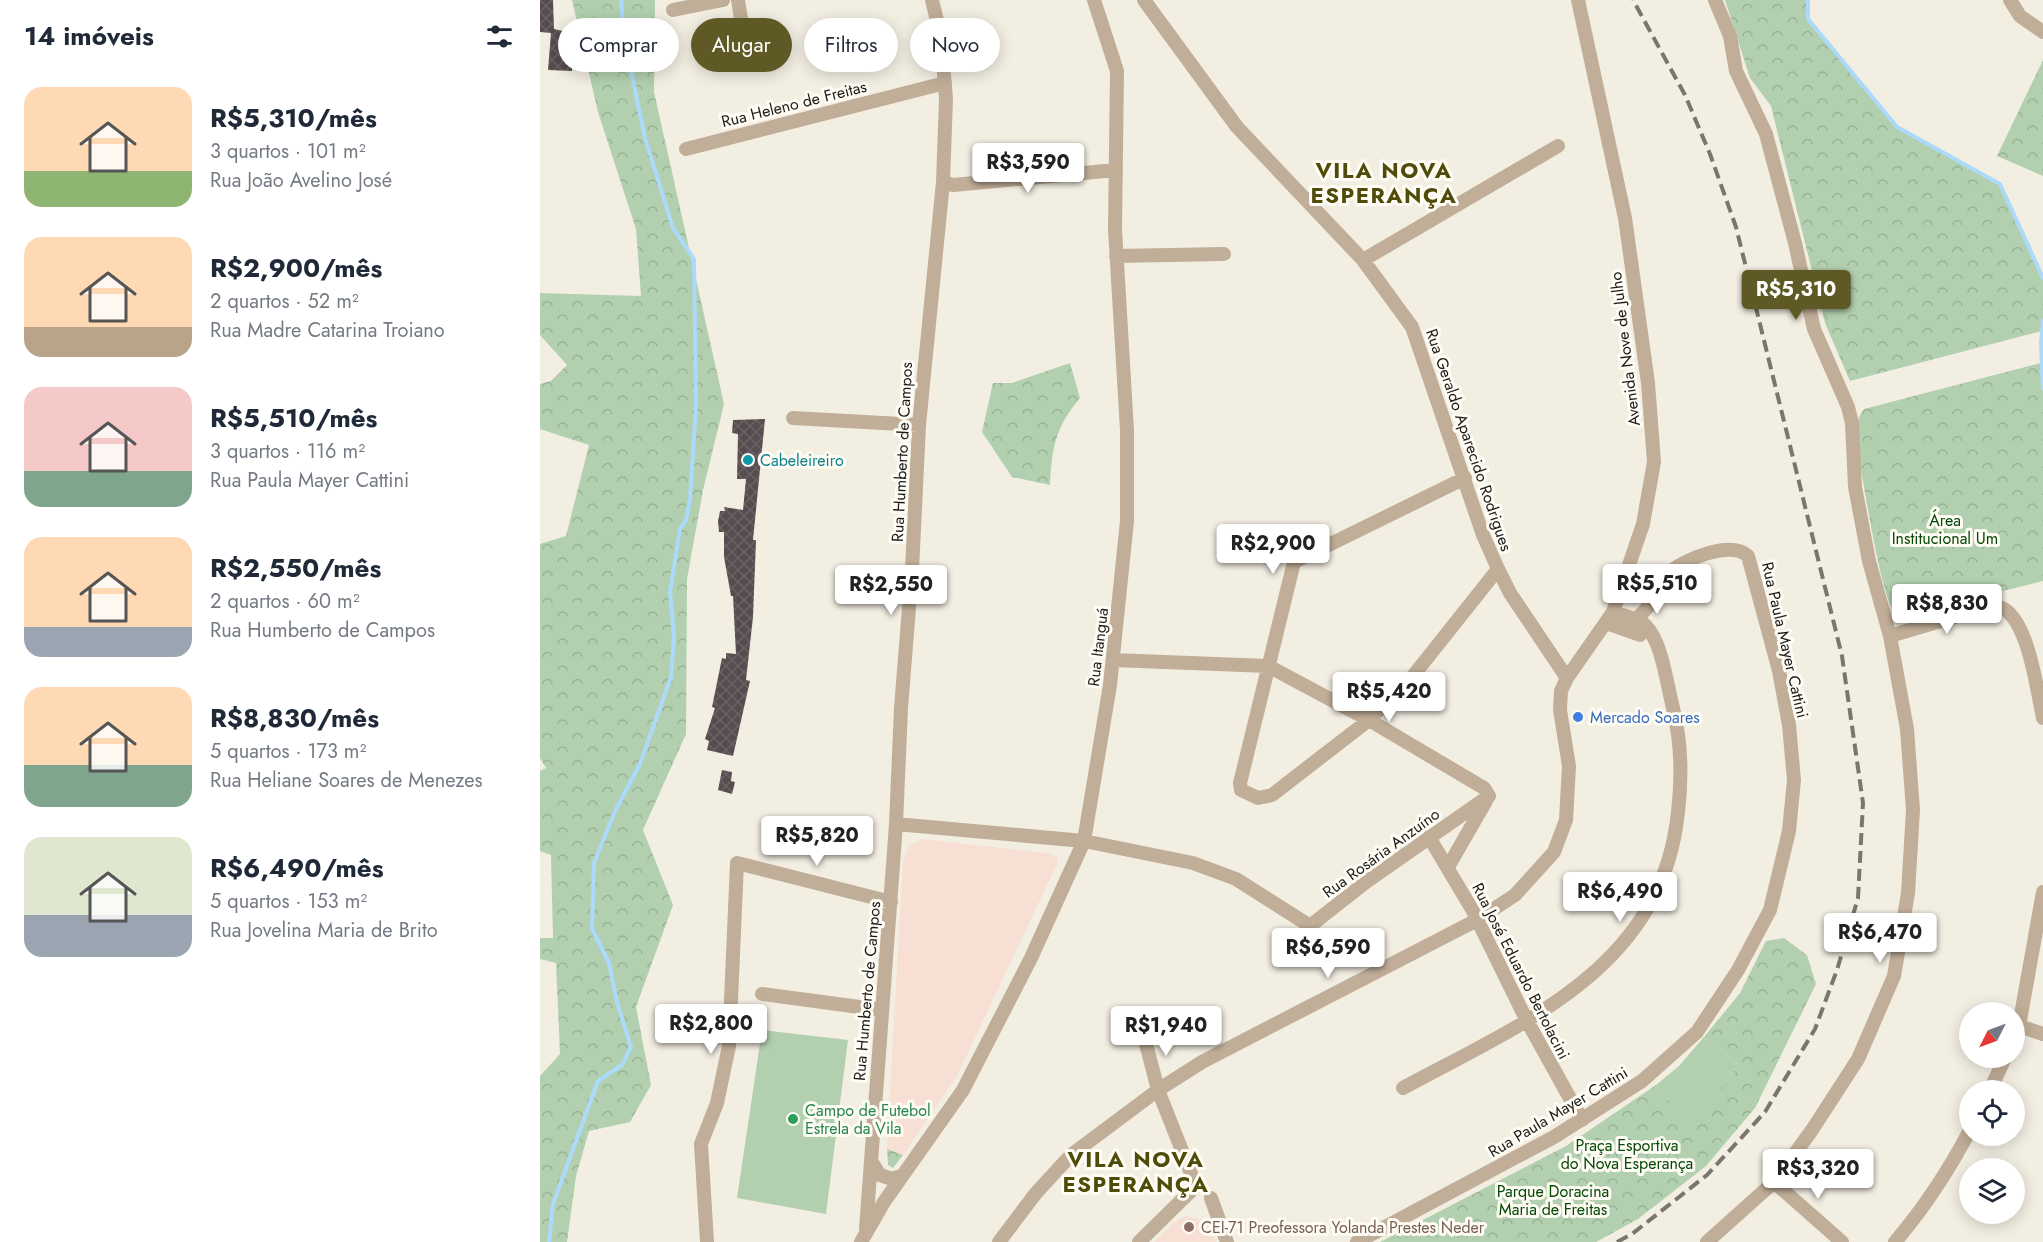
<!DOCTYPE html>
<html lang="pt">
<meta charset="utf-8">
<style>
body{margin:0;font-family:Jost,sans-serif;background:#f2f2f3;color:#1f2937;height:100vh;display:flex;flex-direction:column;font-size:22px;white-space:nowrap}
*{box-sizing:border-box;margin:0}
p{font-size:20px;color:#747a83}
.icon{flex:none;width:33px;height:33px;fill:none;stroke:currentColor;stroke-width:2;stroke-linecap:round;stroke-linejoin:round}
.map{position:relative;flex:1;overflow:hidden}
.details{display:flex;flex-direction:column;background:#fff;width:540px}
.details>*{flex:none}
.banner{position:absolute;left:18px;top:18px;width:570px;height:54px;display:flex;gap:12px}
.needle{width:39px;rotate:228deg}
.fabs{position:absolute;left:1419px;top:1002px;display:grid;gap:12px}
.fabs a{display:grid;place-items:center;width:66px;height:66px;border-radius:50%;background:#fff;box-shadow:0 3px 15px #0003;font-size:30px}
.price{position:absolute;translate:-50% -51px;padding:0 14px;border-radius:6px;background:#fff;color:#222;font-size:20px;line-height:39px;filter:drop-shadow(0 2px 3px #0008)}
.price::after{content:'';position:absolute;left:50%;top:36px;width:18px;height:14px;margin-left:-9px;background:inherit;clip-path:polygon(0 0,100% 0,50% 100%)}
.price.on{background:#5e5925;color:#fff}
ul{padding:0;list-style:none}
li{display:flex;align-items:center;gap:18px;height:150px;padding:0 24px}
li span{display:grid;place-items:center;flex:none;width:168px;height:120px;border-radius:18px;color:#555}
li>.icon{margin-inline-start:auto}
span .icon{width:72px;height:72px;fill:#fffc;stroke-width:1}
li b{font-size:26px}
h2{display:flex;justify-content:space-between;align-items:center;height:72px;padding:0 24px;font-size:26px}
.chip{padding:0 21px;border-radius:27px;background:#fff;box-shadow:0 3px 15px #0003;font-size:21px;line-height:54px}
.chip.on{background:#5e5925;color:#fff}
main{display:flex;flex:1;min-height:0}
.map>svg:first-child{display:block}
.education{fill:#f7dfd4}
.forest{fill:url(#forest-crowns)}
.garden{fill:#b2d0af}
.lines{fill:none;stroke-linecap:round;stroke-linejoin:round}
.stream{stroke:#abdafb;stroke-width:4}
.building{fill:url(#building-cross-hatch)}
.minor{stroke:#c1ae98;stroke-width:14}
.rail{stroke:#7a766f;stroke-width:4;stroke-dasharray:12 6;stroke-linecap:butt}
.culture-dot{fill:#0f9aa8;stroke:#fefcf4;stroke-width:2}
.shop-dot{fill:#3f7fe0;stroke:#fefcf4;stroke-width:2}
.leisure-dot{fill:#2e9e5b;stroke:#fefcf4;stroke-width:2}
.education-dot{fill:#8d6e63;stroke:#fefcf4;stroke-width:2}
.labels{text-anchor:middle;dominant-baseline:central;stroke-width:6;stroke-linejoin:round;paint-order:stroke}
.street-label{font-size:16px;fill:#1c1a16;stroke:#fefcf4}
.culture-label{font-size:16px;fill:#0d838f;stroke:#fefcf4;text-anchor:start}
.park-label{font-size:16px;fill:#044804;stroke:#fefcf4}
.shop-label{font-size:16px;fill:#366cbe;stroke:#fefcf4;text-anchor:start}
.leisure-label{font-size:16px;fill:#27864d;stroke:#fefcf4;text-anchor:start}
.education-label{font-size:16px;fill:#785e54;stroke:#fefcf4;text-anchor:start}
.district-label{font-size:22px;font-weight:bold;letter-spacing:1.5px;fill:#514b0a;stroke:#fefcf4}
</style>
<main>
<section class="details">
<h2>14 imóveis<svg class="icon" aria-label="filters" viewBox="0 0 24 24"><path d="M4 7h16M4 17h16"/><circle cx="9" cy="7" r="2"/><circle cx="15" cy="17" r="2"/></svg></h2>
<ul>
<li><span style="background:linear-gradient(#ffd9b3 70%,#8fb573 0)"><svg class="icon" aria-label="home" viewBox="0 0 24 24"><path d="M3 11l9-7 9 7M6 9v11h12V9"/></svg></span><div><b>R$5,310/mês</b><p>3 quartos · 101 m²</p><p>Rua João Avelino José</p></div></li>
<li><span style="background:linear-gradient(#ffd9b3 75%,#b9a48a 0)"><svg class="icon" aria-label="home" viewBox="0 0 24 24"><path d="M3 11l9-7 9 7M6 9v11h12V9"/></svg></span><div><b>R$2,900/mês</b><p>2 quartos · 52 m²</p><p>Rua Madre Catarina Troiano</p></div></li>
<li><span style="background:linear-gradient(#f6c9c9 70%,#7fa58c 0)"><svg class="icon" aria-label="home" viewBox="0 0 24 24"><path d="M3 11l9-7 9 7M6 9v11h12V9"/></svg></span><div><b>R$5,510/mês</b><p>3 quartos · 116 m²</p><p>Rua Paula Mayer Cattini</p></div></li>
<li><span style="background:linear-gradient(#ffd9b3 75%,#9aa5b1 0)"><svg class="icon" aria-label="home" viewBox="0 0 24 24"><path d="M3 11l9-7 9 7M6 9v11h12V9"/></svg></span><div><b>R$2,550/mês</b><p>2 quartos · 60 m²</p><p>Rua Humberto de Campos</p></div></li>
<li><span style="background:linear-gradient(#ffd9b3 65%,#7fa58c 0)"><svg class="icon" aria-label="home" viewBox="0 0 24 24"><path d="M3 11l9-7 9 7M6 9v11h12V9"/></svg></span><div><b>R$8,830/mês</b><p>5 quartos · 173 m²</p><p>Rua Heliane Soares de Menezes</p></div></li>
<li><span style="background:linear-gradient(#dfe7d0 65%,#9aa5b1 0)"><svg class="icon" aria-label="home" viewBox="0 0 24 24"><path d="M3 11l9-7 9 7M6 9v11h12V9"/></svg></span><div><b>R$6,490/mês</b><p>5 quartos · 153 m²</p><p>Rua Jovelina Maria de Brito</p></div></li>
</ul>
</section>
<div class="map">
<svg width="1503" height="1242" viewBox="0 0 1503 1242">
<defs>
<pattern id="forest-crowns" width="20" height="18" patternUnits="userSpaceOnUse" patternTransform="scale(1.5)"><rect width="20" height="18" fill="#b2d0af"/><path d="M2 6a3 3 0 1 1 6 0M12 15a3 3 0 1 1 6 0" fill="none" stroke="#98b296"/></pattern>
<pattern id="building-cross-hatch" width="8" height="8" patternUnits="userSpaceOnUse" patternTransform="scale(1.5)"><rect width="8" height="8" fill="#574c4f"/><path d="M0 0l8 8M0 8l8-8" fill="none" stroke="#6b6264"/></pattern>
</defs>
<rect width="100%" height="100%" fill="#f3eee2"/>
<!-- education -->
<path class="education" d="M381,839L506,853L517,857L518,862L417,1076L363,1155L347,1149L363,861L369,846Z
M645,1216L665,1220L676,1242H614L633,1223Z"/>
<!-- forest -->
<path class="forest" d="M32,0H115L114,92L184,404L163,490L147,579L146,734L103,830L133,905L96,1007L111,1085L90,1122L49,1131L36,1176L27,1242H0V1076L20,1054L16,963L0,959V938H13L11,855L0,851V771L6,768L0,758V544L26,536L49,445L0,429V384L11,381L27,365L0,335V293L101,296L96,229L58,112Z
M1185,0H1268V19L1357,127L1460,184L1503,278V581L1372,614L1361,616C1359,614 1356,613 1354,611C1340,596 1320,461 1315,433L1319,417L1324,409L1501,363L1502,331L1310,381L1285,323L1231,106L1210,78Z
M1503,60V176L1457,156Z
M530,363L540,398C515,428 512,447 510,485L472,477L442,432L453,383H472Z
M1244,938L1267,955L1276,984L1215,1108L1166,1166L1098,1219L1056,1242H840L1026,1146L1116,1085L1150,1126L1199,1065L1164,1037L1200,993L1226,941Z
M347,1149L363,1155L353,1168L348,1165Z"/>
<!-- garden -->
<path class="garden" d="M222,1030L308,1040L286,1214L197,1198Z
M1164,1037L1199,1065L1150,1127L1116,1085L1139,1066Z"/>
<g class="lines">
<!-- stream -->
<path class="stream" d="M1268,0V19L1357,127L1460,184L1503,278
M1503,321L1501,343L1503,389
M9,1242L13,1204L58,1081L82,1065L91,1047L77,1002L69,963L52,929L54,863L76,809L100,764L131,677L134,637L130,592L140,529L146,520L150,499L156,406L154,259L133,228L105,138L84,37L81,0"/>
</g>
<!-- building -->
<path class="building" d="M0,0H13L14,29L32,33V71L8,70L11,33L0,32Z
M225,419L213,540H216L213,617L206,680L210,681L193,756L167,750L169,741L165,739L175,708L172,707L182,658L186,659V653L196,654L193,596H191L184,557V532H179L178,521L180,511H185L184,507L203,510L206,479H197L198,434L192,433L193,420Z
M182,770L192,772L191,781L195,782L192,794L178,790Z"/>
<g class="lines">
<!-- minor -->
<path class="minor" d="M198,0L204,38
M604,0L697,127L823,260L872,327L943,535L958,569L970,593L1027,678
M1470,0L1480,16L1503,32
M133,10L183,0
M146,149L405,83
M403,182L413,185L576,170
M576,256L684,254
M823,260L1018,146
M253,418L379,425
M925,478L754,562L700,783L701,790L718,798L732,795L829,720L873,676L958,569
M1066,623L1100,635
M1350,636L1451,606C1455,607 1461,607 1464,609C1489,624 1497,691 1503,718
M573,660L728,666L829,720L944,788L949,796
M356,824L544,841L653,863L696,879L770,926L826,882L949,796
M889,837L933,911L987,1021L1042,1120
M908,867L946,801
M222,994L342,1010
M1479,1026L1503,1034
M1474,1037L1479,1026L1503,892
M863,1088C985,1022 1122,968 1138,812C1142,778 1141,740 1133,708C1127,685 1122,642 1106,626C1098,618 1083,616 1073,612
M1450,1090L1465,1058
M331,1161L340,1175L352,1179L363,1175
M1234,1182L1302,1242
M671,1198L687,1242
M326,1229L356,824L361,708L372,570L379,425L403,182L406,99L401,37L392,0
M167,1242L161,1144L177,1103L189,1046L197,863L351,902
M321,1242L344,1202L423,1090L491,958L544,841L570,685L587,521V430L575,229L577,71L554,0
M459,1242L496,1193L531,1155L618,1090L662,1062L937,920L975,895L1014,852L1026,820L1029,766L1020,710L1021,691L1027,678L1073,612L1103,524L1114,462L1108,383L1085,218L1038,0
M599,1242L656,1186L618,1090L603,1032
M817,1242L1014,1137L1102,1081L1157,1032L1198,970L1230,910L1249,831L1254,780L1249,725L1239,671L1208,556C1191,540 1143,559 1128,574C1118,584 1115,598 1106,609C1101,616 1094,618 1093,627L1099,634
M1167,1242L1234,1182L1272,1130L1318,1059L1354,976L1368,893L1373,810L1367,729L1350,636L1329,561L1315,487L1312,423L1308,407L1274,329L1255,243L1226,134L1196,71L1190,36L1175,0
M1355,1242C1384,1208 1409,1170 1430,1130"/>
<!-- rail -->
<path class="rail" d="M1077,1242L1092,1234L1167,1175L1225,1112L1275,1029L1297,970L1318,898L1323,803L1302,656L1196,227L1170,154L1145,95L1093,0"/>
</g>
<!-- markers -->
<circle class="culture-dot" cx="208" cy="460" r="6"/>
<circle class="shop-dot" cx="1038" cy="717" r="6"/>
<circle class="leisure-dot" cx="253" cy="1119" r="6"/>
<circle class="education-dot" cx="649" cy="1227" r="6"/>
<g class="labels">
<!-- street labels -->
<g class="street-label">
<text transform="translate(254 104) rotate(-14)">Rua Heleno de Freitas</text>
<text transform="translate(1085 349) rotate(-97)">Avenida Nove de Julho</text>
<text transform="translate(929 440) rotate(71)">Rua Geraldo Aparecido Rodrigues</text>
<text transform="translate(362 452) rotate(-87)">Rua Humberto de Campos</text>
<text transform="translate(1245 640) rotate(77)">Rua Paula Mayer Cattini</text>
<text transform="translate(558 647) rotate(-83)">Rua Itanguá</text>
<text transform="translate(841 853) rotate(-36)">Rua Rosária Anzuíno</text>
<text transform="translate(981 971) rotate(63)">Rua José Eduardo Bertolacini</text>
<text transform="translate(327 991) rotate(-85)">Rua Humberto de Campos</text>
<text transform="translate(1018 1112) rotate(-31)">Rua Paula Mayer Cattini</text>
</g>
<!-- culture labels -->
<g class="culture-label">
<text x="220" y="460">Cabeleireiro</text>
</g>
<!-- park labels -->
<g class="park-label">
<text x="1405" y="520">Área<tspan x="1405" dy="18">Institucional Um</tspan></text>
<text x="1087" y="1145">Praça Esportiva<tspan x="1087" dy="18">do Nova Esperança</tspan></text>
<text x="1013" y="1191">Parque Doracina<tspan x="1013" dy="18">Maria de Freitas</tspan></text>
</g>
<!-- shop labels -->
<g class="shop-label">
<text x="1050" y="717">Mercado Soares</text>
</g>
<!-- leisure labels -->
<g class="leisure-label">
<text x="265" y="1110">Campo de Futebol<tspan x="265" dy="18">Estrela da Vila</tspan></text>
</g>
<!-- education labels -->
<g class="education-label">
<text x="661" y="1227">CEI-71 Preofessora Yolanda Prestes Neder</text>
</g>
<!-- district labels -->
<g class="district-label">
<text x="844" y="170">VILA NOVA<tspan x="844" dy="25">ESPERANÇA</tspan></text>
<text x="596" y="1159">VILA NOVA<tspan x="596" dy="25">ESPERANÇA</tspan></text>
</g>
</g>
</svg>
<div class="fabs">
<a><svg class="needle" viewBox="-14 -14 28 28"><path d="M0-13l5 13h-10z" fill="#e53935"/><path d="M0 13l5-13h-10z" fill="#747a83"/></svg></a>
<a><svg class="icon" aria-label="locate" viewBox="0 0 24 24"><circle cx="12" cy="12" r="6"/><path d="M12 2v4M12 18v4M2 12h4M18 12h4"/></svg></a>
<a><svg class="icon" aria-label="layers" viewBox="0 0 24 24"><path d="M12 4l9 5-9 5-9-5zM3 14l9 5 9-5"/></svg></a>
</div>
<b class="price" style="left:488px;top:194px">R$3,590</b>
<b class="price on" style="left:1256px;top:321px">R$5,310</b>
<b class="price" style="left:733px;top:575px">R$2,900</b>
<b class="price" style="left:1117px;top:615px">R$5,510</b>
<b class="price" style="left:351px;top:616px">R$2,550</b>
<b class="price" style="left:1407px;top:635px">R$8,830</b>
<b class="price" style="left:849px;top:723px">R$5,420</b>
<b class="price" style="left:277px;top:867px">R$5,820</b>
<b class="price" style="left:1080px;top:923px">R$6,490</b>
<b class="price" style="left:1340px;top:964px">R$6,470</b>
<b class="price" style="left:788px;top:979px">R$6,590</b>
<b class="price" style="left:171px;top:1055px">R$2,800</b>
<b class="price" style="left:626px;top:1057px">R$1,940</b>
<b class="price" style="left:1278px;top:1200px">R$3,320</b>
<div class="banner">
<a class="chip">Comprar</a>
<a class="chip on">Alugar</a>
<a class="chip">Filtros</a>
<a class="chip">Novo</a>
</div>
</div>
</main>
